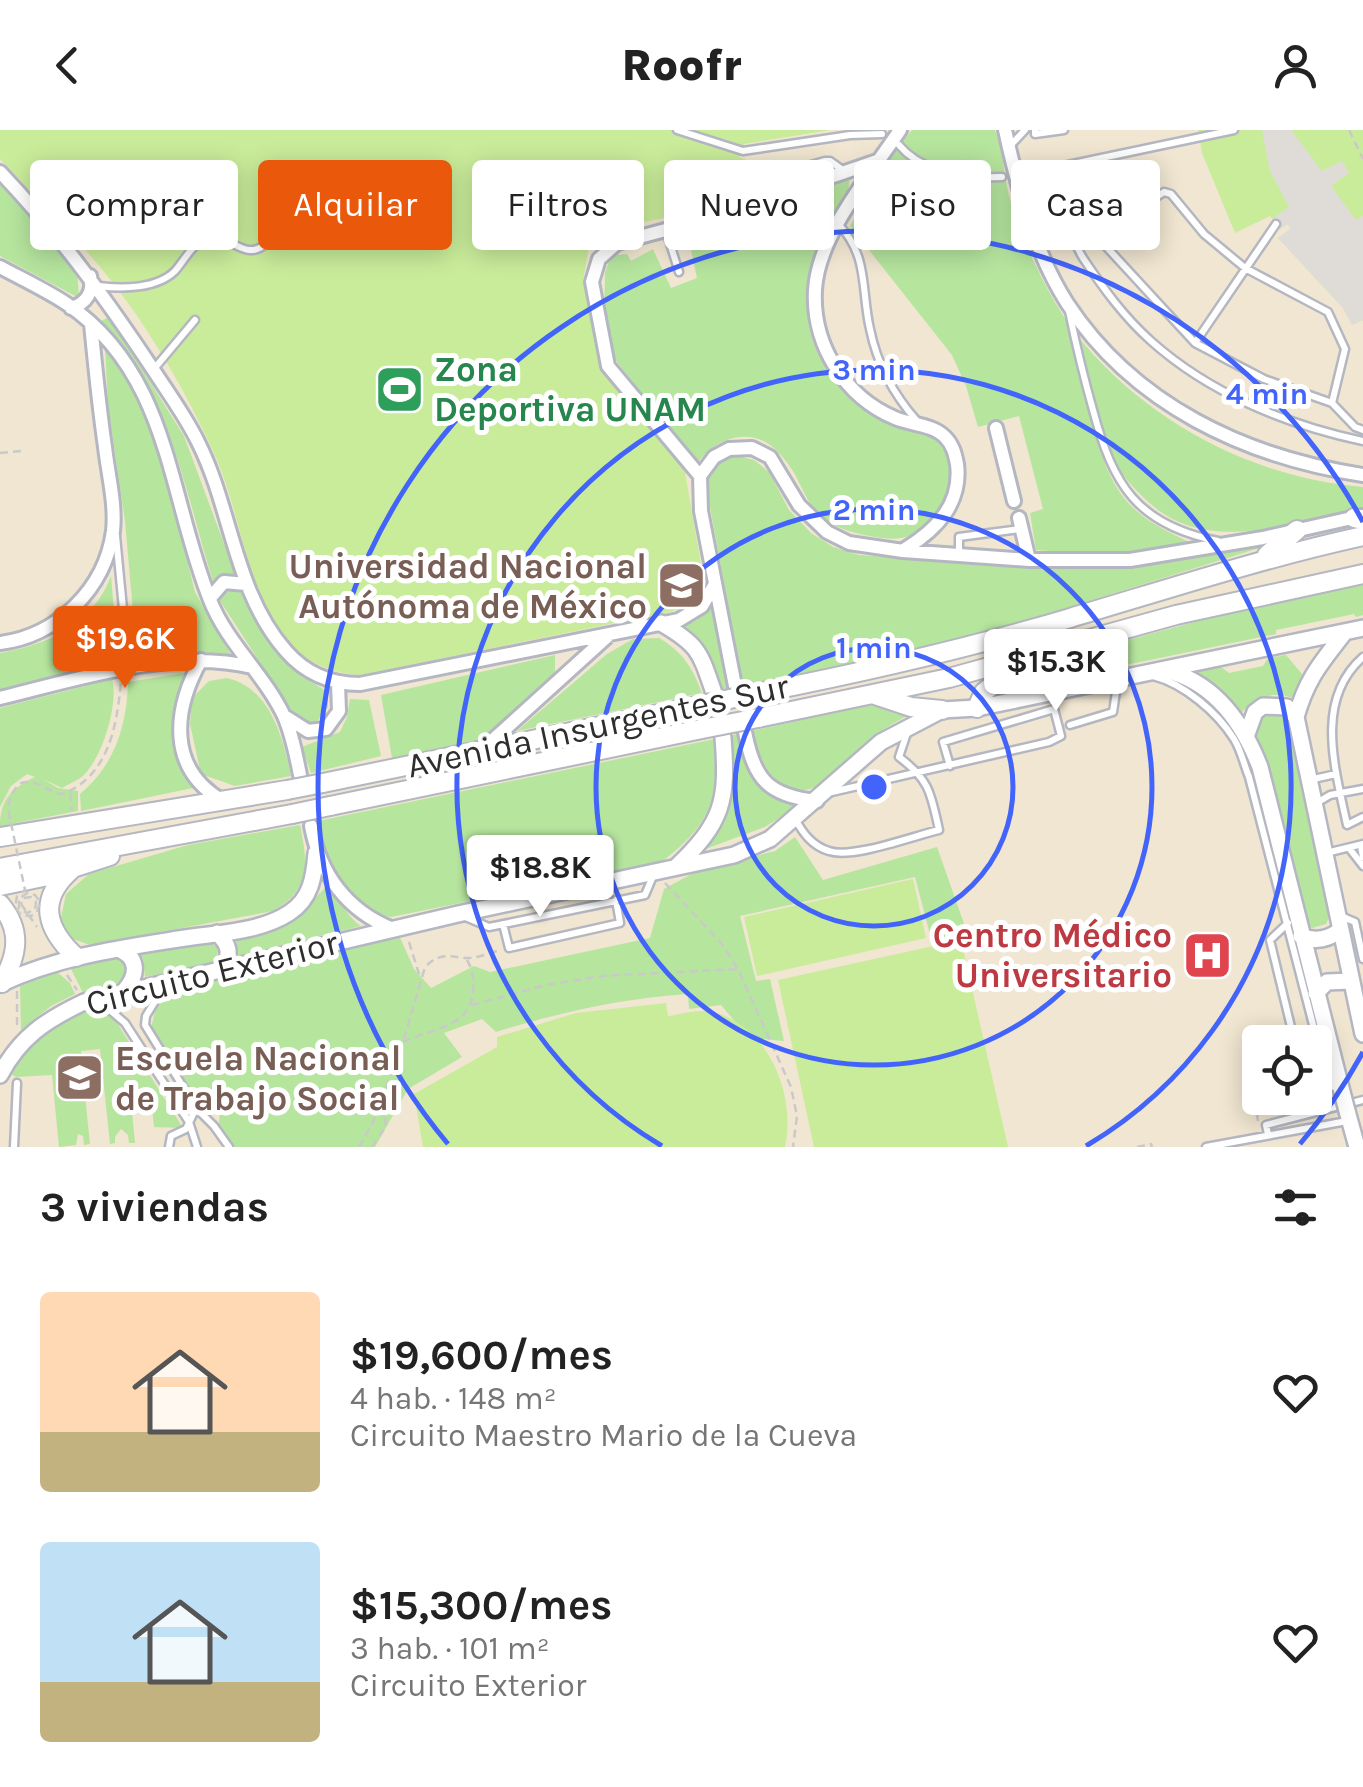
<!DOCTYPE html>
<html lang="es">
<meta charset="utf-8">
<style>
body{margin:0;font-family:Karla,sans-serif;background:#f2f2f2;color:#222;height:100vh;display:flex;flex-direction:column;font-size:38px;white-space:nowrap}
*{box-sizing:border-box;margin:0}
p{font-size:32px;color:#767676}
.icon{flex:none;width:55px;height:55px;fill:none;stroke:currentColor;stroke-width:2;stroke-linecap:round;stroke-linejoin:round}
.map{position:relative;height:1017px;overflow:hidden}
.details{display:flex;flex-direction:column;background:#fff;flex:1}
.details>*{flex:none}
.hud{position:absolute;left:30px;top:30px;width:1305px;height:90px;display:flex;gap:20px}
.buttons{position:absolute;left:1242px;top:895px;display:grid;gap:20px}
.buttons a{display:grid;place-items:center;width:90px;height:90px;border-radius:10px;background:#fff;box-shadow:0 5px 25px #0003;font-size:50px}
.price{position:absolute;translate:-50% -85px;padding:0 22px;border-radius:10px;background:#fff;color:#222;font-size:32px;line-height:65px;filter:drop-shadow(0 2px 5px #0008)}
.price::after{content:'';position:absolute;left:50%;top:60px;width:30px;height:22px;margin-left:-15px;background:inherit;clip-path:polygon(0 0,100% 0,50% 100%)}
.price.selected{background:#ea580c;color:#fff}
ul{padding:0;list-style:none}
li{display:flex;align-items:center;gap:30px;height:250px;padding:0 40px}
li span{display:grid;place-items:center;flex:none;width:280px;height:200px;border-radius:10px;color:#555}
li>.icon{margin-inline-start:auto}
span .icon{width:120px;height:120px;fill:#fffc;stroke-width:1}
li b{font-size:42px}
h2{display:flex;justify-content:space-between;align-items:center;height:120px;padding:0 40px;font-size:42px}
.chip{padding:0 35px;border-radius:10px;background:#fff;box-shadow:0 5px 25px #0003;font-size:35px;line-height:90px}
.chip.selected{background:#ea580c;color:#fff}
header{display:flex;justify-content:space-between;align-items:center;height:130px;padding:0 40px;background:#fff;font-size:45px;font-weight:800}
.map>svg:first-child{display:block}
.education{fill:#f0e6d1;fill-rule:evenodd}
.green{fill:#b6e59e}
.sand{fill:#f3ecc5}
.pitch{fill:#c9ec9a}
.plaza{fill:#dfdcd8}
.lines{fill:none;stroke-linecap:round;stroke-linejoin:round}
.service-casing{stroke:#b4b7c1;stroke-width:11}
.minor-casing{stroke:#b4b7c1;stroke-width:18}
.tertiary-casing{stroke:#b4b7c1;stroke-width:20}
.secondary-casing{stroke:#b4b7c1;stroke-width:22}
.path{stroke:#c9c9c9;stroke-width:2.5;stroke-dasharray:8 5;stroke-linecap:butt}
.service{stroke:#fff;stroke-width:6}
.minor{stroke:#fff;stroke-width:12}
.tertiary{stroke:#fff;stroke-width:15}
.secondary{stroke:#fff;stroke-width:18}
.tertiary-bridge-casing{stroke:#b4b7c1;stroke-width:20;stroke-linecap:butt}
.secondary-bridge-casing{stroke:#b4b7c1;stroke-width:22;stroke-linecap:butt}
.path-bridge{stroke:#c9c9c9;stroke-width:2.5;stroke-dasharray:8 5;stroke-linecap:butt}
.tertiary-bridge{stroke:#fff;stroke-width:15}
.secondary-bridge{stroke:#fff;stroke-width:18}
.ring{fill:none;stroke:#4264fb;stroke-width:5}
.labels{text-anchor:middle;dominant-baseline:central;stroke-width:10;stroke-linejoin:round;paint-order:stroke}
.leisure-label{font-size:35px;font-weight:bold;fill:#27864d;stroke:#fff;text-anchor:start}
.education-label{font-size:35px;font-weight:bold;fill:#785e54;stroke:#fff;text-anchor:end}
.street-label{font-size:35px;fill:#2e2e2e;stroke:#fff}
.health-label{font-size:35px;font-weight:bold;fill:#be3a42;stroke:#fff;text-anchor:end}
.centre{fill:#4264fb;stroke:#fff;stroke-width:5}
.ring-label{font-size:30px;text-anchor:middle;font-weight:bold;fill:#4264fb;stroke:#fff;stroke-width:10;stroke-linejoin:round;paint-order:stroke}
</style>
<header><svg class="icon" aria-label="back" viewBox="0 0 24 24"><path d="M15 5l-7 7 7 7"/></svg>Roofr<svg class="icon" aria-label="person" viewBox="0 0 24 24"><circle cx="12" cy="8" r="4"/><path d="M4 21q1-7 8-7t8 7"/></svg></header>
<div class="map">
<svg width="1363" height="1017" viewBox="0 0 1363 1017">
<rect width="100%" height="100%" fill="#efe9e1"/>
<!-- education -->
<path class="education" d="M0,0H1363V1017H0ZM1260,912H1315V968H1260Z"/>
<!-- green -->
<path class="green" d="M912,0H995C1002,17 1003,34 1006,52C1010,72 1016,91 1024,110C1040,146 1059,185 1085,215C1153,295 1258,349 1363,357V377C1296,391 1211,426 1152,375C1136,362 1123,345 1110,329L1104,331C1122,378 1145,391 1189,412C1138,423 1088,425 1036,420L1030,383L1043,379L1019,286L978,297L966,256L952,225L850,96L894,22Z
M849,47C851,71 830,94 820,115C808,140 804,170 809,197C816,234 848,273 883,289C898,295 919,297 932,307C968,335 947,393 909,406C895,411 879,408 864,405C795,390 814,356 775,319C751,296 714,308 697,334L617,232L610,219L604,191L605,143L609,131L617,125L627,124L631,131L653,119L671,158L697,148L686,96L699,93L702,103L813,65Z
M0,52L77,139L79,168L0,126Z
M109,187L184,306L236,446L223,448L214,455C186,365 169,258 101,191Z
M105,218L143,273L167,349L195,462L231,525L131,530L0,561V523C48,515 93,494 111,446L117,517L136,516L125,391L108,275Z
M738,326L754,330L769,342L789,380L811,403L833,417L859,425L1012,436L1128,438L1266,416L1009,496L906,524L743,557L706,355C709,337 720,327 738,326Z
M1363,454V485L1356,487L1354,484L1276,500V504L991,563L1023,538L1206,489Z
M238,455L286,533L302,547L328,562V577L315,594L310,595L294,585L217,466L220,460Z
M711,476L729,558L716,561C710,534 707,514 685,496L697,490Z
M659,508C684,523 692,537 702,563L517,601L607,524L633,509Z
M555,525V546L476,615L392,628L381,565Z
M1286,525L1302,544L1294,568C1272,561 1257,566 1241,583L1195,544V538L1217,534L1229,543L1263,536L1268,528Z
M184,543C166,597 170,607 193,658L81,681L80,664C115,635 127,595 128,552Z
M227,548C270,558 283,607 291,646L235,656L201,644L190,594L192,568L209,551Z
M112,549C119,574 102,628 83,646C78,650 69,654 62,658L43,649L58,658L78,661V681L0,696C0,669 12,658 35,647L27,644L11,656L0,677V578Z
M350,569L369,570L381,626L311,643L302,617L340,602L347,587Z
M869,575L909,585C889,595 872,606 856,621C845,632 834,647 821,654C780,678 759,631 752,601Z
M1281,581L1289,587L1330,785L1326,794L1312,798L1305,792L1253,597L1263,583Z
M742,603L750,645L761,659L796,677L765,697L703,720C734,685 735,651 727,606Z
M715,609C724,667 706,699 661,732L391,787C346,781 326,730 318,691Z
M300,695C308,733 311,760 273,781L90,815L70,808L60,792L66,764L89,744L188,715Z
M795,707L823,750L937,717L968,805L932,812L915,747L740,786L756,851L770,849L784,911L749,908L721,875L689,879L688,864C619,869 561,882 496,902L482,889L444,903L462,927L408,959L375,1017H233L219,995L220,974L211,970L200,975L151,899L155,880L170,861L398,803L414,839L431,858L474,836L490,842L650,808L664,759L699,740L775,721Z
M326,757C341,767 345,786 361,796L238,826L236,808L260,804L290,793Z
M211,813L219,818L215,832L145,847L143,829L139,825Z
M118,828L129,838L124,852L83,863L70,837Z
M57,842L70,853L75,864L51,876L21,900L20,855Z
M96,880L114,888L183,998L154,997L150,958L130,960L135,1013H129L128,1005L121,999L115,1007V1013L110,1014L100,919L81,921L84,949L75,950L72,954L84,956L90,1014L84,1015L83,1006L78,1004L76,1015L59,1017L52,945L16,947L11,944C30,913 58,885 96,880Z"/>
<!-- sand -->
<path class="sand" d="M942,77L947,110L901,114L880,78Z"/>
<!-- pitch -->
<path class="pitch" d="M0,0H831L744,14L739,27L757,34L733,48L735,74L613,98L589,116L583,151L603,240L685,342L704,451L696,470L679,480L360,545C329,543 300,530 282,504C244,450 241,384 215,325C183,255 141,183 89,124C61,92 30,61 0,29Z
M1198,0H1363V190L1352,195L1343,178L1278,108L1291,99L1288,94L1280,99L1270,86L1235,103L1202,23Z
M913,749L926,808L757,846L744,787Z
M961,810L1008,1017H814L778,850Z
M666,873L668,886C682,884 701,878 714,882C770,898 796,965 785,1017H423L414,964L497,917V907L576,883Z"/>
<!-- plaza -->
<path class="plaza" d="M1262,0H1291L1322,41L1342,31L1349,43L1331,56L1356,90L1363,86V190L1352,195L1343,178L1278,108L1291,98L1288,94L1280,99L1272,89L1289,77L1270,41Z"/>
<g class="lines">
<defs>
<path id="service" d="M677,0L743,21L850,5L882,4
M1035,0V4L1064,0
M899,15C923,44 967,48 1002,47
M1010,16L1025,0
M1030,43L1234,0
M1022,66L1051,70L1077,85L1195,213L1264,249L1332,273L1345,219L1328,182L1245,138L1204,104L1171,64L1164,62L1095,108
M758,70V50L825,31H830L844,41
M1025,74C1038,75 1049,80 1059,89C1071,100 1075,115 1083,128C1103,158 1124,187 1151,211C1209,263 1287,295 1363,311
M839,95C869,126 861,161 870,199C877,234 894,265 917,291
M666,101L679,142
M98,156C122,159 157,159 175,141C185,130 193,111 209,109C233,104 244,133 267,113
M1069,181C1076,215 1084,248 1093,280C1113,355 1137,395 1218,411
M1195,213L1276,94
M154,239L195,190
M1332,273L1355,297L1363,300
M116,406L126,510
M959,423V407L1020,399
M1363,527C1314,570 1335,638 1347,695L1363,687
M1153,546C1184,554 1217,582 1234,609C1241,620 1244,635 1249,647L1327,949L1336,959
M1070,595L1113,582L1118,548
M1309,650L1336,644
M832,662L1049,612L1061,606L1054,579L943,612L950,636
M1315,674L1330,665L1363,659
M795,689C803,703 812,716 829,721C853,729 913,706 939,700C931,664 930,650 899,627L907,603
M1361,716L1363,727
M1349,718L1363,736
M1326,723L1363,714
M463,786L489,797L645,765L653,746
M1341,786L1355,792L1363,829
M1288,793L1270,810L1292,901
M503,794L509,818L620,793L616,770
M165,855L146,886L145,895L196,978L214,996L229,1017
M91,874L111,881L125,893L189,992L197,1017
M1268,1004L1266,995L1363,970
M14,1017L17,953
M169,1017L171,1006L186,999L196,978
M1206,1017L1347,991"/>
<path id="minor" d="M900,0C870,45 818,105 815,160C812,215 845,267 895,288C911,295 932,294 945,307C953,315 955,324 957,334C962,374 936,400 905,419
M1005,0C1018,59 1034,121 1067,173C1134,275 1245,327 1363,345
M0,42C59,104 107,170 154,241C169,264 186,287 198,312C232,379 234,462 286,521C306,544 330,554 360,554L679,490L702,476L715,454
M0,137C22,149 46,160 67,174C170,244 168,365 210,470C227,513 264,544 284,586C292,604 296,625 300,645
M71,178C87,173 94,161 90,146
M996,298L1014,371
M700,346L608,236L592,152L599,129L617,113L714,87L880,30
M1019,388L1029,430
M210,468L224,452L246,454
M0,513C57,506 105,459 113,401C116,374 108,344 105,317C99,276 95,235 91,194
M201,530C173,580 167,639 223,671
M735,556L701,381L700,346L714,327L729,319L752,318L770,327L799,375L827,402L849,413L903,421L1029,430H1130L1263,408L1361,386
M0,568C78,549 172,518 252,537
M286,587L308,601L326,599L339,581L338,554
M745,602C754,649 768,666 817,671
M484,618L610,504
M311,696C320,744 347,781 393,799"/>
<path id="tertiary" d="M661,493C699,515 700,522 714,563
M1345,502C1321,533 1307,548 1296,587L1363,904
M1165,540C1214,552 1243,593 1260,637L1341,958
M1247,604L1255,582L1263,576L1287,577L1296,587
M676,737C723,692 728,671 723,608
M217,803C230,815 231,823 223,839
M1301,806C1315,812 1327,810 1339,801
M118,819C139,827 138,845 125,860
M0,854C59,826 122,818 185,808C218,803 260,802 289,783C311,769 314,747 316,723
M1316,863L1327,852L1350,851
M0,945C20,907 46,890 84,872L458,784L734,725L770,709L881,612L942,580L977,578L1363,498
M1347,981L1357,1017"/>
<path id="secondary" d="M1354,388L1363,390
M1267,425L1297,400
M753,564C860,543 966,519 1070,488C1168,459 1263,428 1363,406
M875,565L911,577L942,580
M977,578L984,562L1021,533
M758,588L949,548L1176,485L1363,444
M323,653L697,576
M330,676L702,599
M0,707L287,660
M0,738L292,684
M71,740C37,770 46,799 76,827
M0,756L48,746L110,726
M0,774C22,800 18,824 2,853"/>
</defs>
<!-- service casing -->
<use href="#service" class="service-casing"/>
<!-- minor casing -->
<use href="#minor" class="minor-casing"/>
<!-- tertiary casing -->
<use href="#tertiary" class="tertiary-casing"/>
<!-- secondary casing -->
<use href="#secondary" class="secondary-casing"/>
<!-- path -->
<path class="path" d="M1349,0L1363,29
M0,323L21,321
M70,663L72,680
M10,689C7,674 9,663 21,653C39,648 46,663 63,664C109,645 117,596 121,551
M665,753L721,813L738,839L791,957L797,986L793,1017
M21,774L37,797
M409,812L420,847
M67,845L77,860
M17,861V898
M472,875L546,855L602,846L737,839
M403,912C428,899 471,898 473,862C474,850 473,840 467,830
M1258,991L1257,985L1277,981L1289,970L1299,968
M359,1017L374,990L403,912L425,837C439,823 448,826 465,828C475,829 490,823 500,820
M372,1017L386,996L382,973
M1137,1017L1151,1014L1152,1017"/>
<!-- service -->
<use href="#service" class="service"/>
<!-- minor -->
<use href="#minor" class="minor"/>
<!-- tertiary -->
<use href="#tertiary" class="tertiary"/>
<!-- secondary -->
<use href="#secondary" class="secondary"/>
<defs>
<path id="tertiary-bridge" d="M1341,958L1347,981"/>
<path id="secondary-bridge" d="M697,576L753,564
M702,599L758,588
M287,660L323,653
M292,684L330,676"/>
</defs>
<!-- tertiary-bridge casing -->
<use href="#tertiary-bridge" class="tertiary-bridge-casing"/>
<!-- secondary-bridge casing -->
<use href="#secondary-bridge" class="secondary-bridge-casing"/>
<!-- path-bridge -->
<path class="path-bridge" d="M11,693L25,760L17,766L15,777L21,785L31,786L37,782L40,772L35,765L27,763L19,769V778L27,783L35,779L36,772L31,767L23,768L21,774"/>
<!-- tertiary-bridge -->
<use href="#tertiary-bridge" class="tertiary-bridge"/>
<!-- secondary-bridge -->
<use href="#secondary-bridge" class="secondary-bridge"/>
</g>
<!-- distance rings -->
<g class="ring">
<circle cx="874" cy="657" r="139"/>
<circle cx="874" cy="657" r="278"/>
<path d="M662 1016A417 417 0 1 1 1086 1016"/>
<path d="M1363 922A556 556 0 0 1 1300 1014M448 1014A556 556 0 1 1 1363 392"/>
</g>
<!-- icons -->
<defs>
<symbol id="stadium-square" viewBox="-11 -11 22 22"><rect x="-9" y="-9" width="18" height="18" rx="4" fill="#2e9e5b" stroke="#fff"/><path d="M0-5a6.5 5 0 1 0 0 10a6.5 5 0 1 0 0-10ZM-3.5-1.8h7v3.6h-7Z" fill="#fff"/></symbol>
<symbol id="university-square" viewBox="-11 -11 22 22"><rect x="-9" y="-9" width="18" height="18" rx="4" fill="#8d6e63" stroke="#fff"/><path d="M0-5L7-2L0 1L-7-2ZM-4 1L0 2.5L4 1V4Q0 6-4 4Z" fill="#fff"/></symbol>
<symbol id="hospital-square" viewBox="-11 -11 22 22"><rect x="-9" y="-9" width="18" height="18" rx="4" fill="#e0444e" stroke="#fff"/><path d="M-5-5h3v3.5h4V-5h3V5h-3V1.5h-4V5h-3Z" fill="#fff"/></symbol>
</defs>
<g fill-rule="evenodd">
<use href="#stadium-square" x="372" y="232" width="55" height="55"/>
<use href="#university-square" x="654" y="428" width="55" height="55"/>
<use href="#hospital-square" x="1180" y="798" width="55" height="55"/>
<use href="#university-square" x="52" y="920" width="55" height="55"/>
</g>
<g class="labels">
<!-- leisure labels -->
<g class="leisure-label">
<text x="434" y="239">Zona<tspan x="434" dy="40">Deportiva UNAM</tspan></text>
</g>
<!-- education labels -->
<g class="education-label">
<text x="647" y="436">Universidad Nacional<tspan x="647" dy="40">Autónoma de México</tspan></text>
<text x="115" y="928" text-anchor="start">Escuela Nacional<tspan x="115" dy="40">de Trabajo Social</tspan></text>
</g>
<!-- street labels -->
<g class="street-label">
<text transform="translate(598 596) rotate(-12)">Avenida Insurgentes Sur</text>
<text transform="translate(212 843) rotate(-14)">Circuito Exterior</text>
</g>
<!-- health labels -->
<g class="health-label">
<text x="1172" y="805">Centro Médico<tspan x="1172" dy="40">Universitario</tspan></text>
</g>
</g>
<circle cx="874" cy="657" r="15" class="centre"/>
<g class="ring-label">
<text x="874" y="250">3 min</text>
<text x="1267" y="274">4 min</text>
<text x="874" y="390">2 min</text>
<text x="874" y="528">1 min</text>
</g>
</svg>
<div class="buttons">
<a><svg class="icon" aria-label="locate" viewBox="0 0 24 24"><circle cx="12" cy="12" r="6"/><path d="M12 2v4M12 18v4M2 12h4M18 12h4"/></svg></a>
</div>
<b class="price selected" style="left:125px;top:561px">$19.6K</b>
<b class="price" style="left:1056px;top:584px">$15.3K</b>
<b class="price" style="left:540px;top:790px">$18.8K</b>
<div class="hud">
<a class="chip">Comprar</a>
<a class="chip selected">Alquilar</a>
<a class="chip">Filtros</a>
<a class="chip">Nuevo</a>
<a class="chip">Piso</a>
<a class="chip">Casa</a>
</div>
</div>
<section class="details">
<h2>3 viviendas<svg class="icon" aria-label="filters" viewBox="0 0 24 24"><path d="M4 7h16M4 17h16"/><circle cx="9" cy="7" r="2"/><circle cx="15" cy="17" r="2"/></svg></h2>
<ul>
<li><span style="background:linear-gradient(#ffd9b3 70%,#c2b280 0)"><svg class="icon" aria-label="home" viewBox="0 0 24 24"><path d="M3 11l9-7 9 7M6 9v11h12V9"/></svg></span><div><b>$19,600/mes</b><p>4 hab. · 148 m²</p><p>Circuito Maestro Mario de la Cueva</p></div><svg class="icon" aria-label="heart" viewBox="0 0 24 24"><path d="M12 20l-8-8c-3-5 5-10 8-4 3-6 11-1 8 4z"/></svg></li>
<li><span style="background:linear-gradient(#bfe0f5 70%,#c2b280 0)"><svg class="icon" aria-label="home" viewBox="0 0 24 24"><path d="M3 11l9-7 9 7M6 9v11h12V9"/></svg></span><div><b>$15,300/mes</b><p>3 hab. · 101 m²</p><p>Circuito Exterior</p></div><svg class="icon" aria-label="heart" viewBox="0 0 24 24"><path d="M12 20l-8-8c-3-5 5-10 8-4 3-6 11-1 8 4z"/></svg></li>
</ul>
</section>
